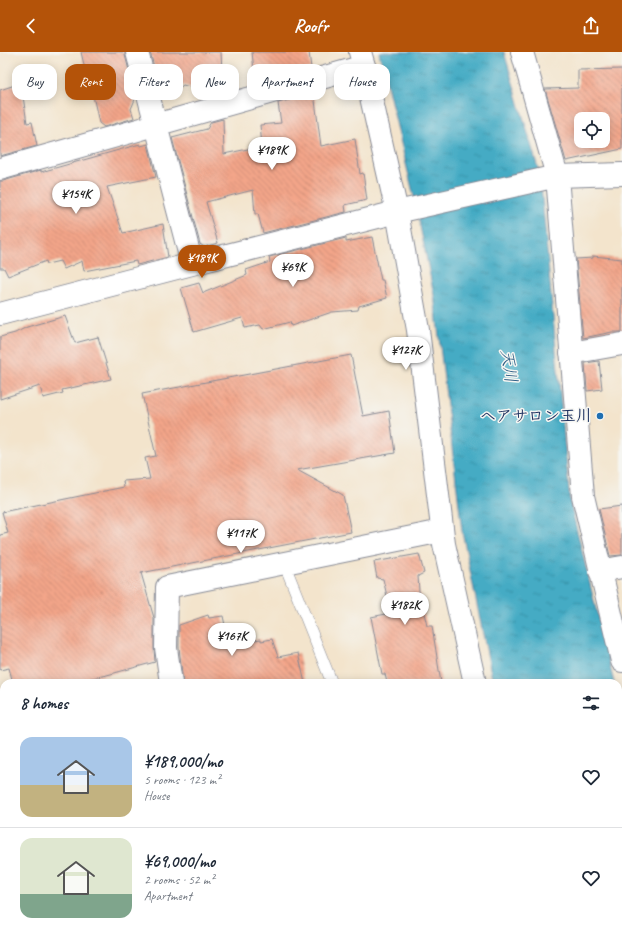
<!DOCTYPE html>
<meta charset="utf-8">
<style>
body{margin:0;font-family:Caveat,"Klee One",sans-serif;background:#f6f6f7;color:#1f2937;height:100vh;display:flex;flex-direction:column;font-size:15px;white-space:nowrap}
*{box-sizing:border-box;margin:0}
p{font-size:13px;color:#747a83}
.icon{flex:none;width:22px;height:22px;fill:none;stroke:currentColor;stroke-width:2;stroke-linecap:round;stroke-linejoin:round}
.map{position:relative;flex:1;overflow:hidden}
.side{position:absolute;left:0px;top:627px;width:622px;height:256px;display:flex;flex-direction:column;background:#fff;border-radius:12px 12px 0 0;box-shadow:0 2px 10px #0003}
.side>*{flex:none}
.banner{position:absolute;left:12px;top:12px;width:400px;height:36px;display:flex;gap:8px}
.fabs{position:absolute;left:574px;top:60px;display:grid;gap:8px}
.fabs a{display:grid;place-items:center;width:36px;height:36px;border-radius:8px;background:#fff;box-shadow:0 2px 10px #0003;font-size:20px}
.price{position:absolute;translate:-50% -34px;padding:0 9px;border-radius:14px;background:#fff;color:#222;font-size:13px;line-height:26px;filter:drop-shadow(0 1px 2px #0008)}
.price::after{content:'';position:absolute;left:50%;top:24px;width:12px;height:9px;margin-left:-6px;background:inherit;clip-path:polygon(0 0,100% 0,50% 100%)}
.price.selected{background:#b45309;color:#fff}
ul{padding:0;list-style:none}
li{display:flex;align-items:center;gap:12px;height:100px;padding:0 20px}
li+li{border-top:1px solid #e0e1e3}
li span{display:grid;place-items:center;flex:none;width:112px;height:80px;border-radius:12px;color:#555}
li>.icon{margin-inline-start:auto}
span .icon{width:48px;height:48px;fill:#fffc;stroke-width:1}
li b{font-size:17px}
h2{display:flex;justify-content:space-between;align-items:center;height:48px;padding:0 20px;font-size:17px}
.tag{padding:0 14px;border-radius:12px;background:#fff;box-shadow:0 2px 10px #0003;font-size:14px;line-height:36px}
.tag.selected{background:#b45309;color:#fff}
header{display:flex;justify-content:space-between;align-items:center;height:52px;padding:0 20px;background:#b45309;color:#fff;font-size:18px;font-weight:600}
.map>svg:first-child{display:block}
.water{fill:url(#water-ripples);stroke:#306d91}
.building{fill:url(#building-back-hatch);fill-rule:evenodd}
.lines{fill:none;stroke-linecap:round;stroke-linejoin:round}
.lane-casing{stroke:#878a95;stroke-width:12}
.street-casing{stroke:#878a95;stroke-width:24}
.secondary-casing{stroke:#878a95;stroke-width:24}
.highway-casing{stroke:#878a95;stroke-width:24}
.lane{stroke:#fff;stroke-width:11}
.street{stroke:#fff;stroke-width:22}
.secondary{stroke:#fff;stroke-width:22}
.highway{stroke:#fff;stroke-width:22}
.poi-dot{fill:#1f6fb2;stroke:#f6f6f2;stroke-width:1.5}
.labels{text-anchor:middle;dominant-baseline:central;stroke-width:3;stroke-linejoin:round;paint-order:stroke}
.poi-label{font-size:16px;font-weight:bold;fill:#1b2f5e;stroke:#f6f6f2;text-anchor:end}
.water-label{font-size:17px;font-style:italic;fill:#295a82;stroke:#f6f6f2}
</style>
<header><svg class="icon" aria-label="back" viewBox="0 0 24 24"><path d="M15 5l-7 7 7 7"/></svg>Roofr<svg class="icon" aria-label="share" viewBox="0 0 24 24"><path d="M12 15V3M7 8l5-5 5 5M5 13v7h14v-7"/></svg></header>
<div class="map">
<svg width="622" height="883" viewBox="0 0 622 883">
<defs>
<pattern id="water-ripples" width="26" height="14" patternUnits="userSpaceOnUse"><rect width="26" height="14" fill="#44abc4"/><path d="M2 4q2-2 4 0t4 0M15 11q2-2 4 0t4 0" fill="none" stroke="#388ca2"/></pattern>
<pattern id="building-back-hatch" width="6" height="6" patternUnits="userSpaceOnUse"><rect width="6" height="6" fill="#f3a589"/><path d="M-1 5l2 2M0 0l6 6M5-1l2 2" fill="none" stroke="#c48773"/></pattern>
</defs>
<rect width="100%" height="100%" fill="#f6f6f2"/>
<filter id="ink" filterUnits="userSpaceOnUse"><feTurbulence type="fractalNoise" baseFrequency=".025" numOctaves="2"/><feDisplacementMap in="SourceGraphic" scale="8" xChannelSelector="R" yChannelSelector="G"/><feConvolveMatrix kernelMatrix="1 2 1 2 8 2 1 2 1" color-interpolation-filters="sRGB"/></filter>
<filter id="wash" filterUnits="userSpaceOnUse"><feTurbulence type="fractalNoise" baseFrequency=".012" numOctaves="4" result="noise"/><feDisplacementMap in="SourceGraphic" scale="16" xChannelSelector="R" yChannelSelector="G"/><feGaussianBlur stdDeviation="0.9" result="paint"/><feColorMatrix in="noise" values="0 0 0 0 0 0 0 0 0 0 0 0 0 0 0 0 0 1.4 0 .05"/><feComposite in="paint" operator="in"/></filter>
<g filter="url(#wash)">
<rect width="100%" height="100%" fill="#f3e4cc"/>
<!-- water -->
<path class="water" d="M379,0H504L540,123L570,450L614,631H493L462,479L434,243L415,149Z
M618,646L622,662V883H562L561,879H618Z"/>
<g id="blocks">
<!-- building -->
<path class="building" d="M81,0H125V3L136,45L131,57L134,66L104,75L99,71L92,39H90Z
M150,0H221L222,20L193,36L183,33L177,38L159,34Z
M252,0H309L311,16L276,26L275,25L255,28Z
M622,17V97L566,109L545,37L578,36V18ZM581,67H603V89H581Z
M21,31L27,71L32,70L37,94L0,104V38Z
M314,41L321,94L355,87L360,122L363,121L367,148L345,153L346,160L263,181L258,162H255L253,138L206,150L218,191L204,195L200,192L172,86L207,77L211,70L223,67L224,102L262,94L260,73L281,71L278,51Z
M140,92L141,94L148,92L156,125L107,135L123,181L163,172L168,205L137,213L136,209L84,219L82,209L64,217L60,209L47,212L46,209L8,224L4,216H0V129H3L41,118V120Z
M372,185L381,228H383L387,246L359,254L358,258L332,260L291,274L290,270L263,277L260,273L245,276L242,266L194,280L181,236L199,231L203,241L247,223L246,218L270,210L269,205L346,186V190Z
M593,204L622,207V280H612L583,286L576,207L593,206Z
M65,264L75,291L98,285L111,327L62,338L63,341L43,346L40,334L0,347V285L15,281L27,275Z
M351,303L363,364L389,359L395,401L297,418L343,443L351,480L141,521L154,566V596L155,610L107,623L68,631H13L9,616L0,618V483L8,481L2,460L124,435L123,429L150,427L145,406L156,404L142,342Z
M599,309L602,337L587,339L585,311Z
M622,454V503L610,504L599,457Z
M419,502L424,521L418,524L419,539L427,574H432L441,631H387L385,622H382L371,565L391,561L383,527L377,526L374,510Z
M208,563L209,566L223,564L229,592L261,587V589L272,587L278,605L298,601L305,631H183L179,595V573Z"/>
</g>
</g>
<g filter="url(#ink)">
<use href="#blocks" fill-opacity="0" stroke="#878a95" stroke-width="1"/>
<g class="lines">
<defs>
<path id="lane" d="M284,511L332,631"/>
<path id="street" d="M137,0L192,212
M522,0L557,124L583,444L622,609
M0,117L364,14
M0,262L192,212L397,160L557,124L622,122
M571,301L622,292
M600,519L622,515
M171,631L166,596L167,535L442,479
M0,717L4,723
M85,879V883"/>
<path id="secondary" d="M360,0L364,14L397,160L418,278L444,492L475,631"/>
<path id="highway" d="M618,819L622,817
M544,883L545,879"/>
</defs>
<!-- lane casing -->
<use href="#lane" class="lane-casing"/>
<!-- street casing -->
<use href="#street" class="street-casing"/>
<!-- secondary casing -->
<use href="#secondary" class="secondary-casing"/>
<!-- highway casing -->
<use href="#highway" class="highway-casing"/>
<!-- lane -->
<use href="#lane" class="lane"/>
<!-- street -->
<use href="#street" class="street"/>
<!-- secondary -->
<use href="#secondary" class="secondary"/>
<!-- highway -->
<use href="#highway" class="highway"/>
</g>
</g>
<!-- markers -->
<circle class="poi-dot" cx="600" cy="364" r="4"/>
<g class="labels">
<!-- poi labels -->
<g class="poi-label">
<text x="592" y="364">ヘアサロン玉川</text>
</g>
<!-- water labels -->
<g class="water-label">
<text transform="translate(509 314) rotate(81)">天川</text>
</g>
</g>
</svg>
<div class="fabs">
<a><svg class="icon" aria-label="locate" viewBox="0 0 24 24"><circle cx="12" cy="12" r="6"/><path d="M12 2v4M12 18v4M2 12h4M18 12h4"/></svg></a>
</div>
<b class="price" style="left:272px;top:119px">¥189K</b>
<b class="price" style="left:76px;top:163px">¥154K</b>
<b class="price selected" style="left:202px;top:227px">¥189K</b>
<b class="price" style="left:293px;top:236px">¥69K</b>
<b class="price" style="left:406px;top:319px">¥127K</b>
<b class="price" style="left:241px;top:502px">¥117K</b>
<b class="price" style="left:405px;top:574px">¥182K</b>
<b class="price" style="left:232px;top:605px">¥167K</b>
<div class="banner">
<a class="tag">Buy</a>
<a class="tag selected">Rent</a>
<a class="tag">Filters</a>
<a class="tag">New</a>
<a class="tag">Apartment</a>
<a class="tag">House</a>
</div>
<section class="side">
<h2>8 homes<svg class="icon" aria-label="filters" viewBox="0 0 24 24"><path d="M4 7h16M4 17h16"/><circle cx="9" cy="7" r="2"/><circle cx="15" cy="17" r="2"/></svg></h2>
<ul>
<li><span style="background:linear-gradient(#a9c7e8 60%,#c2b280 0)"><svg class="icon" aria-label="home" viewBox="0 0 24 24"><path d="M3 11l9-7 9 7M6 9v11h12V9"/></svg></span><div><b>¥189,000/mo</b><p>5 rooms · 123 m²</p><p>House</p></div><svg class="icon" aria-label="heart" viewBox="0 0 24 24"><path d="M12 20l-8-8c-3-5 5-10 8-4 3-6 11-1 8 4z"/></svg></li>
<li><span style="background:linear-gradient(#dfe7d0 70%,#7fa58c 0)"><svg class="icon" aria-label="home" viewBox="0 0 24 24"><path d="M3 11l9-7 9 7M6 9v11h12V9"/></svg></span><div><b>¥69,000/mo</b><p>2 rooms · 52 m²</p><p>Apartment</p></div><svg class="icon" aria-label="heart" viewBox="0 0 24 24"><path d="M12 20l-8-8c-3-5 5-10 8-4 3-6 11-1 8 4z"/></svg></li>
</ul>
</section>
</div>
